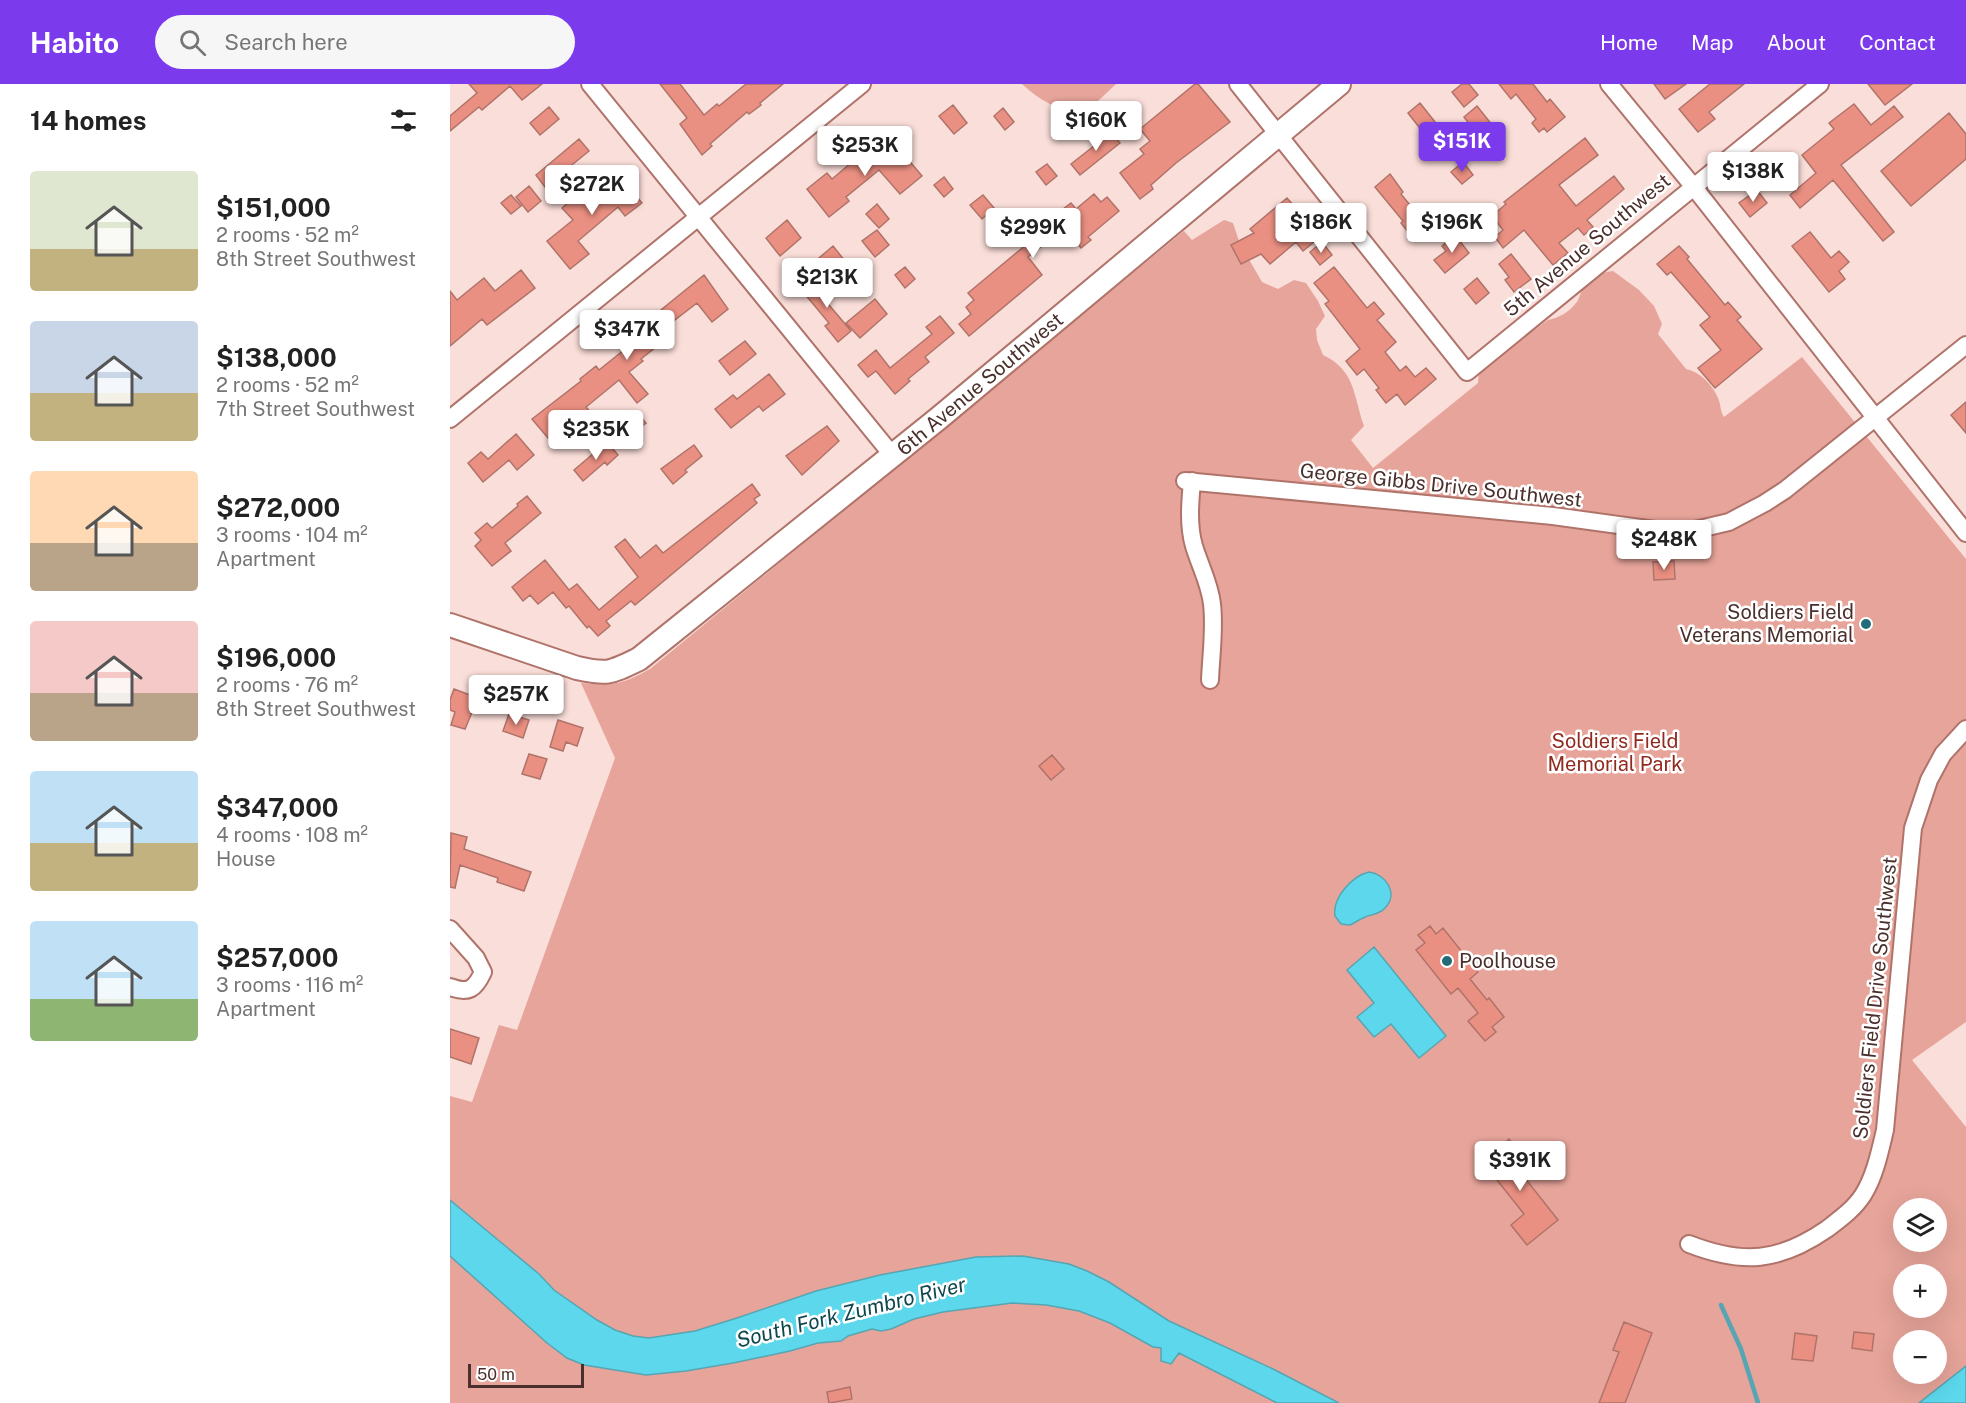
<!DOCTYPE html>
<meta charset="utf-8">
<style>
body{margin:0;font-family:"Public Sans",sans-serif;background:#f6f6f6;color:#222;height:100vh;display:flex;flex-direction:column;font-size:22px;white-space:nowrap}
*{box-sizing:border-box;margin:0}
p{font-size:20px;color:#767676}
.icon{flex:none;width:33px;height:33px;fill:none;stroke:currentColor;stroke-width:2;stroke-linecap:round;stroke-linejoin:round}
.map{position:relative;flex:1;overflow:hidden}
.panel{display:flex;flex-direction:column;background:#fff;width:450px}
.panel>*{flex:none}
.controls{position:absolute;left:1443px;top:1114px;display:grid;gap:12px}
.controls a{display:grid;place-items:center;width:54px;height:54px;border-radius:50%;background:#fff;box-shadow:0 6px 24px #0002;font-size:30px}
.scale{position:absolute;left:18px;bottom:15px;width:116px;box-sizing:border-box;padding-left:6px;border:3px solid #4a302c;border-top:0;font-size:16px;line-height:21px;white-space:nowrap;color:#4a302c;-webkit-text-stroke:4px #fff;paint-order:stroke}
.price{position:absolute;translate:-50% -51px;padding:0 14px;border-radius:6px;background:#fff;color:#222;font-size:20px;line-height:39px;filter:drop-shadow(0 2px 3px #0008)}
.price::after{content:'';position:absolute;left:50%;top:36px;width:18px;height:14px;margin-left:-9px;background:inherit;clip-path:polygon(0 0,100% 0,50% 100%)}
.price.selected{background:#7c3aed;color:#fff}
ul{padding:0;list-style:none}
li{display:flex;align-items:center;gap:18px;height:150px;padding:0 30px}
li span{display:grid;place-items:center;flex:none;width:168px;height:120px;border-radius:6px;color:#555}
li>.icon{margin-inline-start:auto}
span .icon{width:72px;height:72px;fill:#fffc;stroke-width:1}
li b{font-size:26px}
h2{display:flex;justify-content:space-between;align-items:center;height:72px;padding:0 30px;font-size:26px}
header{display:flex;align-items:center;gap:36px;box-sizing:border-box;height:84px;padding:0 30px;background:#7c3aed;color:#fff}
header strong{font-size:28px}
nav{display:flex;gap:33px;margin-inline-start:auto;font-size:21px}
.search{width:420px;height:54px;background:#f6f6f6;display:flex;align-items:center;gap:15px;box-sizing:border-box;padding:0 21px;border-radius:33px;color:#767676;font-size:22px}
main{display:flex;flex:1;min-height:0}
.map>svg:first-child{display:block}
.green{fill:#e6a49a;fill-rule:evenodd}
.water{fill:#5cd7eb;stroke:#57a5b2;stroke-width:1.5}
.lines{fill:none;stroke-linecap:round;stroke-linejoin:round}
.stream{stroke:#57a5b2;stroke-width:4.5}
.building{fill:#ea9082;stroke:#b07369;stroke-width:1.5}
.street-casing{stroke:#b0736a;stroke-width:20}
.secondary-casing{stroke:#b0736a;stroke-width:26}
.street{stroke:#fff;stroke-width:16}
.secondary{stroke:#fff;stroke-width:22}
.poi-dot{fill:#236c77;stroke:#fff;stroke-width:2}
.labels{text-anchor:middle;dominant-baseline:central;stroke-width:5;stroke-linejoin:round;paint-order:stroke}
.street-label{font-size:20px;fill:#4a302c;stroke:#fff}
.poi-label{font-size:20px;fill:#4a302c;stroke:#fff;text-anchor:end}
.park-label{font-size:20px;fill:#932a20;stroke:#fff}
.water-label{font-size:21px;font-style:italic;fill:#0f474f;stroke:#fff}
</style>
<header>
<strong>Habito</strong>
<div class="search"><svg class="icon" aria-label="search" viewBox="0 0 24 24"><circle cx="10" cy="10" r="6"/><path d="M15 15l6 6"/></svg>Search here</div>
<nav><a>Home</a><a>Map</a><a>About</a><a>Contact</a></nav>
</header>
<main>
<section class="panel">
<h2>14 homes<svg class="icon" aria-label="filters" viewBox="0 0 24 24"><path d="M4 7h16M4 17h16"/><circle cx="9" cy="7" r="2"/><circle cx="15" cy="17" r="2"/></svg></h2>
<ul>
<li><span style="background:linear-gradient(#dfe7d0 65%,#c2b280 0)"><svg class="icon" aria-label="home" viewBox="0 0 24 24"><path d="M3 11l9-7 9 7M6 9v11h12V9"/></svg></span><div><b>$151,000</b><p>2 rooms · 52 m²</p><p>8th Street Southwest</p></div></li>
<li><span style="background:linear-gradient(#c9d6e8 60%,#c2b280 0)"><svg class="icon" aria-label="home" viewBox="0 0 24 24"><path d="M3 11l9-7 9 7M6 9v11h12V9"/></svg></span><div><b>$138,000</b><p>2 rooms · 52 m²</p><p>7th Street Southwest</p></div></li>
<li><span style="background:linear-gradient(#ffd9b3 60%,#b9a48a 0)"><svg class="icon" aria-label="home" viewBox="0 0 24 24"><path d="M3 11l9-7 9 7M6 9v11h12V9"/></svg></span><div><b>$272,000</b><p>3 rooms · 104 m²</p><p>Apartment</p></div></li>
<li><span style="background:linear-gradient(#f6c9c9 60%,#b9a48a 0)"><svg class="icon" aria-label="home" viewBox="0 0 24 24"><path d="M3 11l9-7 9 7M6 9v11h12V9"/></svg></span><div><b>$196,000</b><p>2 rooms · 76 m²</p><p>8th Street Southwest</p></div></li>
<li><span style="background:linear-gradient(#bfe0f5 60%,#c2b280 0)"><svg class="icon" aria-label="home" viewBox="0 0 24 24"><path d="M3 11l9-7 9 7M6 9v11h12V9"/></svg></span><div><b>$347,000</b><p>4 rooms · 108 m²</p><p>House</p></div></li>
<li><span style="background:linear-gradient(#bfe0f5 65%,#8fb573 0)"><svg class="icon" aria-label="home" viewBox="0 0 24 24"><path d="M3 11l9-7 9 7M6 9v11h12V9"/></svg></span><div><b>$257,000</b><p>3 rooms · 116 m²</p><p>Apartment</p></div></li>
</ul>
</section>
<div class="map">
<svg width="1516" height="1319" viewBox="0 0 1516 1319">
<rect width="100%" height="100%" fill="#faded9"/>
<!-- green -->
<path class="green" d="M572,0H666L633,31C608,26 590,17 572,0Z
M774,136L783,139L790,160L812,198L828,205L844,196L856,199L868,217L875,232L866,245L867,256L873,271C906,287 903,311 914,342L901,356L923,384L1028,299L1029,287L1041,277L1098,236C1109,234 1119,228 1126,219C1129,216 1130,210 1132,206C1140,195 1150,188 1163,187L1189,206L1204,222L1212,240L1208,250L1236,285C1250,288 1262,300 1268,314C1271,321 1270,327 1274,333L1352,273L1516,475V938L1462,976L1516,1043V1319H0V1012L22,1018L49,941L67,946L165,674L131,599C163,602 171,601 200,585L734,147L742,156ZM1454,1125H1486V1158H1454ZM1454,1191H1486V1224H1454ZM1454,1257H1486V1290H1454Z"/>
<!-- water -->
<path class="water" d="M919,788C936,790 949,810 935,824C929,831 920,830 913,834C908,836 905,839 900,841L891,840L885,832C882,814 902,792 919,788Z
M924,863L996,952L969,974L941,940L924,953L907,933L924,919L897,886Z
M0,1116L89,1190L104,1206L147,1236L165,1246L183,1252L199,1254L245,1247L287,1234L366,1207L430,1191L526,1173L573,1172L619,1180L637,1187L659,1198L719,1237L823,1285L889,1319H827L729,1269L721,1280L711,1277V1264L703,1263L660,1239L629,1227L596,1221L562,1219L493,1228L464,1235L441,1245L431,1247L422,1245L398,1252L391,1257L368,1259L340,1267L283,1279L236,1287L196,1291L134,1281L117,1274L97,1259L0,1172Z
M1516,1282V1319H1469Z"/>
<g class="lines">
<!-- stream -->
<path class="stream" d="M1271,1221L1291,1265L1308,1319"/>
</g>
<!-- building -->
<path class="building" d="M19,0H92L72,16L60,2L32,26L29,23L0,47V32L27,9Z
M210,0H230L254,31L267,20L269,22L296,0H333L310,19L311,21L299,30L297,28L260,60L262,62L252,71L230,40L237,34Z
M745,0H748L780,38L726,79L701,101L703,105L690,115L670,89L694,70L690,65L700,57L690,45Z
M1012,0H1019L1028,11L1014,23L1002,8Z
M1049,0H1083L1097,18L1100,15L1115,33L1097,48L1094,44L1089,48L1082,39L1086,35L1066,10L1061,15Z
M1204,0H1236L1215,15Z
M1260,0H1294L1259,28L1265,35L1248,48L1229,25Z
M1418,0H1462L1435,21Z
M970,19L989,43L992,40L1002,54L987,66L958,29Z
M1404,20L1421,41L1444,22L1453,33L1391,81L1444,148L1433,157L1383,96L1350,124L1340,111L1366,89L1352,71L1384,45L1379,39Z
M503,21L517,39L504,50L489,32Z
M1027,22L1042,41L1029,52L1014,33Z
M99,23L109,35L90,51L80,39Z
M553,24L564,38L555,46L544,32Z
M1499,29L1516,50V75L1461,122L1431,87Z
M658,45L670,59L630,91L621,80L649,58L646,55Z
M440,54L472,92L450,110L429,86L396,113L399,117L379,133L357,105L377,89L382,95L408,73L412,78Z
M1135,54L1148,71L1109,101L1126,122L1164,92L1174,105L1137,136L1143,143L1134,151L1128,144L1109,159L1118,169L1103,181L1074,146L1053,164L1045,153L1053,146L1042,132L1056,120L1054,118Z
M129,55L139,67L95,103L86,91Z
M1013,78L1023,91L1012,100L1001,88Z
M597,80L607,92L596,101L586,88Z
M164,86L192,119L175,132L168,123L128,157L139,170L120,185L97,157L123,136L112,124L128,110L131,115Z
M940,90L953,108L951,110L976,141L962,153L951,139L953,137L925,103Z
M494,93L503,105L494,113L484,101Z
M79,102L91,117L78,128L66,113Z
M1307,106L1317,119L1300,133L1289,119Z
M644,110L651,118L657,113L669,127L638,153L641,156L631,164L614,144L578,173L592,191L519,252L509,240L521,230L516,223L524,216L518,209L583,155L577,147L593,134L596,138L621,119L626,125Z
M61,111L71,122L61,130L51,119Z
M533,111L544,124L532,135L520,121Z
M837,114L852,131L846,135L864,158L853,167L846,158L820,180L811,170L791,180L781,161L804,149L800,145Z
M427,120L439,135L429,144L416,130Z
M337,136L351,154L330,172L316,154Z
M427,146L439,161L425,173L412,157Z
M1360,148L1381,174L1389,167L1399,178L1389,187L1395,195L1379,208L1342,162Z
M1005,151L1019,169L995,189L984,176L996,167L992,162Z
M872,158L882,171L870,181L860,168Z
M383,162L399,182L385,194L369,174Z
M1229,162L1239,173L1237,175L1275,221L1278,218L1291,233L1287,236L1312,265L1265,304L1248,284L1271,266L1250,241L1260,233L1221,188L1217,191L1207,180Z
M1061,170L1081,195L1064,208L1055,196L1059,193L1049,180Z
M455,183L465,195L455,204L445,191Z
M884,183L917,224L924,218L934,230L927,236L946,258L935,268L950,287L956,282L965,293L976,284L986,295L955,321L947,310L936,319L926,306L929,304L914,285L907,291L896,277L910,265L875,220L879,217L864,199Z
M71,186L85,204L37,241L32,235L0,262V207L7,216L34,194L45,207Z
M254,191L278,225L262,238L247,219L212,246L215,250L204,258L207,262L191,275L193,277L179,288L198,310L187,319L169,296L136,323L141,329L124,344L118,337L98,354L82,335L131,297L130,295L146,282L149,286L190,253L188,250L213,229L211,226Z
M372,194L383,208L374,215L401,247L388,258L375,242L379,239L354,209Z
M1027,194L1039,209L1026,220L1014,205Z
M425,215L437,230L410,254L396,239Z
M490,232L504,249L475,273L479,278L458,295L460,297L445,310L426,287L418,293L408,281L426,266L440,284L482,250L476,243Z
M295,257L306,270L280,291L269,277Z
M319,290L335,310L313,327L309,322L281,344L265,325L283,311L287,315Z
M1516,318V349L1501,331Z
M186,327L196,339L180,351L171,340Z
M377,342L389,357L352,391L336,372Z
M66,350L84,371L67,386L59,376L33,398L18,379L31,368L38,375Z
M157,358L168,371L157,381L155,378L133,397L124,386Z
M244,361L252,372L235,386L237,388L223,400L211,385Z
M302,400L310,411L304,415L307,419L185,521L181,517L156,537L160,542L148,552L139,542L137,544L119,522L116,524L103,508L88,520L80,511L73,517L62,503L95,476L119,506L127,500L149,526L188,493L165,463L175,455L190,474L206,461L213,469Z
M77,412L91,429L55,459L61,467L42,482L25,462L31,456L25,449L37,439L42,444L68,422L67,420Z
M1224,477L1225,495L1204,496L1203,478Z
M4,605L28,614L15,645L1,641L5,628L0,626V616Z
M59,630L79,636L73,654L53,647Z
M108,636L133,644L127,662L116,658L113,667L100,663Z
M79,670L97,675L90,695L72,690Z
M602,671L614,685L601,696L589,682Z
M1,749L17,753L14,765L81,788L74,807L47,798L48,794L10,781L5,804L0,803Z
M980,842L986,850L993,844L1028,888L1020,895L1037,916L1039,914L1054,933L1042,943L1046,948L1035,957L1018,937L1028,929L1025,925L1008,904L1001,910L966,866L975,859L968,851Z
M0,945L29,954L21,980L0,973Z
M1059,1055L1076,1077L1067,1084L1108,1136L1077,1161L1061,1141L1074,1130L1032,1077Z
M1174,1238L1202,1249L1175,1319H1149L1169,1268L1163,1266Z
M1404,1248L1424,1250L1422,1267L1402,1264Z
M1345,1249L1367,1252L1363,1277L1342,1275Z
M400,1303L402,1315L379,1319L377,1308Z"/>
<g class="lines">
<defs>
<path id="street" d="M140,0L443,372
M788,0L1017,288L1370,0
M1159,0L1243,102L1516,449
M0,335L412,0
M735,397L1103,432L1205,446L1230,447L1245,446L1279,438L1315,419L1335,406L1516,261
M742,397C740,419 738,441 744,462C750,482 760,500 762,520C765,545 761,571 760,596
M0,845L26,874L33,888C25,905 19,910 0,903
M1239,1160C1293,1181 1329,1178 1377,1145C1390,1135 1404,1125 1413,1111C1425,1092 1430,1067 1435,1046L1463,744L1479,696L1493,670L1516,645"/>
<path id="secondary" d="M0,541L127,584C158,591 160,589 189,575L489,334L889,0"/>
</defs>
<!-- street casing -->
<use href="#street" class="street-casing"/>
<!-- secondary casing -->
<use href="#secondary" class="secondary-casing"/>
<!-- street -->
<use href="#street" class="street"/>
<!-- secondary -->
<use href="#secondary" class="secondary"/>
</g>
<!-- markers -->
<g class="poi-dot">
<circle cx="1416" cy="540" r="6"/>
<circle cx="997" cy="877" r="6"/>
</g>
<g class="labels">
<!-- street labels -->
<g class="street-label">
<text transform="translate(1137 161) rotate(-40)">5th Avenue Southwest</text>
<text transform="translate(530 300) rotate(-40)">6th Avenue Southwest</text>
<text transform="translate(991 401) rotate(6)">George Gibbs Drive Southwest</text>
<text transform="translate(1425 914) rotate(-84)">Soldiers Field Drive Southwest</text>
</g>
<!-- poi labels -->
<g class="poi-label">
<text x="1404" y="528">Soldiers Field<tspan x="1404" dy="23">Veterans Memorial</tspan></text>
<text x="1009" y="877" text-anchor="start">Poolhouse</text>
</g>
<!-- park labels -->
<g class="park-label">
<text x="1165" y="657">Soldiers Field<tspan x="1165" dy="23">Memorial Park</tspan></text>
</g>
<!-- water labels -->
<g class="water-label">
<text transform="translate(401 1228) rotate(-14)">South Fork Zumbro River</text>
</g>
</g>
</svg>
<div class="controls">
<a><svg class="icon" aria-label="layers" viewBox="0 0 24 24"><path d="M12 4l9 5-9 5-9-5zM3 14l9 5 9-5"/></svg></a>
<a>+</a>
<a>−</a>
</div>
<div class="scale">50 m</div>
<b class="price" style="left:646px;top:68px">$160K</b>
<b class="price selected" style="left:1012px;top:89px">$151K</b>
<b class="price" style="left:415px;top:93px">$253K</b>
<b class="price" style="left:1303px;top:119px">$138K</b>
<b class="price" style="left:142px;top:132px">$272K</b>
<b class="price" style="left:871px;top:170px">$186K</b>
<b class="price" style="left:1002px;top:170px">$196K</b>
<b class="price" style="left:583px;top:175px">$299K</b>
<b class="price" style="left:377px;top:225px">$213K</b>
<b class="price" style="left:177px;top:277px">$347K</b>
<b class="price" style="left:146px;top:377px">$235K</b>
<b class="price" style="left:1214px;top:487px">$248K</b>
<b class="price" style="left:66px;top:642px">$257K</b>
<b class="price" style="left:1070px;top:1108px">$391K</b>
</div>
</main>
